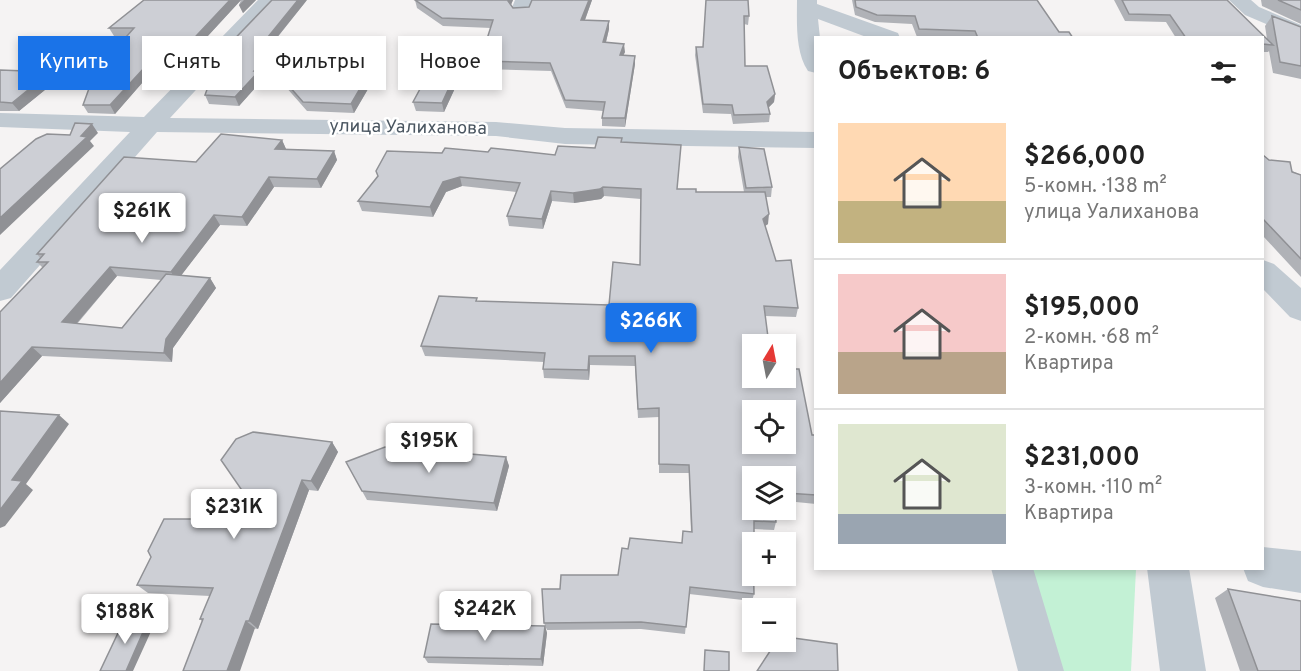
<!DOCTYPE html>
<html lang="ru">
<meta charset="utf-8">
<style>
body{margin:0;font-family:Overpass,sans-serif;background:#f6f6f6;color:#222;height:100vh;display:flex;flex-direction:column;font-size:22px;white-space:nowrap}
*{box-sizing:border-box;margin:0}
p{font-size:20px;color:#767676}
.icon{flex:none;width:33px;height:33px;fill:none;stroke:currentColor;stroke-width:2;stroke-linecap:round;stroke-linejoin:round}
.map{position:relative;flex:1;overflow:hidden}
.drawer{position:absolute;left:814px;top:36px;width:450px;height:534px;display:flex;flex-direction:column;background:#fff;border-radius:0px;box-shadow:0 3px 9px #0003}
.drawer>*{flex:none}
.guide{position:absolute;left:18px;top:36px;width:570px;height:54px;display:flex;gap:12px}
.needle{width:39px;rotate:10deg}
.controls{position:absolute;left:742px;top:334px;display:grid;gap:12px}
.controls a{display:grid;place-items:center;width:54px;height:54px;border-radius:0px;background:#fff;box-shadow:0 3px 9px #0003;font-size:30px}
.price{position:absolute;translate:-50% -51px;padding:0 14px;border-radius:6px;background:#fff;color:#222;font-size:20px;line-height:39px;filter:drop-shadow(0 2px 3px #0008)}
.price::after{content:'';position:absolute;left:50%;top:36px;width:18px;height:14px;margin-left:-9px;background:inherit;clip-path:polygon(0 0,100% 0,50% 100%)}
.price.on{background:#1a73e8;color:#fff}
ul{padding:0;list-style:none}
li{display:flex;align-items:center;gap:18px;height:150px;padding:0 24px}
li+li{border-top:2px solid #e0e0e0}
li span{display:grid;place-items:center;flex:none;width:168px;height:120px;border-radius:0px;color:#555}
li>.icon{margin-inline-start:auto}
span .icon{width:72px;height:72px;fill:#fffc;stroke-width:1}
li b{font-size:26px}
h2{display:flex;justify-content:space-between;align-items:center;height:72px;padding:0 24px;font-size:26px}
.tag{padding:0 21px;border-radius:0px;background:#fff;box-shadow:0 3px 9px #0003;font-size:21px;line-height:54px}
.tag.on{background:#1a73e8;color:#fff}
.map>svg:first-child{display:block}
.green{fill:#c3f1d5}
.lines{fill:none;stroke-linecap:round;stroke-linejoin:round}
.minor{fill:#c1cad2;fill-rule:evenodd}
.wall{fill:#b0b2b7;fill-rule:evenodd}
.shaded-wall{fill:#909195}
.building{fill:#cdcfd5;stroke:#909195;stroke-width:1.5;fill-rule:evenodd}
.labels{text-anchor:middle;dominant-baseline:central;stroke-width:5;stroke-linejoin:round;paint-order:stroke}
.far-street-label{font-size:18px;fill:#4a5661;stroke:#fff}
</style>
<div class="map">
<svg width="1301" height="671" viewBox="0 0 1301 671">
<rect width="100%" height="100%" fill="#f5f3f3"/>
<!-- green -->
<path class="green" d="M1031,569H1136L1131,671H1060Z"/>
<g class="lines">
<!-- minor -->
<path class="minor" d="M258,0H279L170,118L496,122L565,128L816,132V148L565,144L496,136L157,132L11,298L0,301V270L130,132L0,127V113L144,117Z
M515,0H535L528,14H514L511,10Z
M797,0H817V4L898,33L900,38H869L818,19L820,38H816V73L808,71C795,52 797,22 797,0Z
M1229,0H1251L1259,7L1301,25V39L1245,15Z
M1263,260L1274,264L1301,288V321L1290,317L1263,289Z
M1263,547L1301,551V593L1263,587L1248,581L1243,568H1263Z
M991,568H1033L1064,671H1018Z
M1147,568H1189L1206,671H1160Z"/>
</g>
<!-- wall -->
<path class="wall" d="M144,0H256L243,13L239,5L241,0L171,76L149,75L115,114L88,113L83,105L127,36H114L109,28Z
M307,0L269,48H272L275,56L261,75L263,79L239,106L209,104L205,95Z
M415,0H513L511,5L513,8L529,7L532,0H592L585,20L609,29L606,42L625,52L623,55L635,56V64L625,127L602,126V118L603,111L566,108L551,71L481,69L480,61L491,28L443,26L417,8Z
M706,0L749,16L748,25L744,24L745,66L775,94L774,102L768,108L770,114L769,122L733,124L731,114L703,113L695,55L696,47H703Z
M852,0H1037L1059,32L1073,38L917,37L912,24L875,22L855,15Z
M1114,0H1227L1267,39L1265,26L1272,16L1301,27V79L1273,73L1269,51L1268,52H1263V38H1176L1166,22L1125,21Z
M1261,0H1301V24L1262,6Z
M0,70L50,72L56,81L19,111H0Z
M281,77L368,89L354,113L307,111L285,86Z
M456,86L444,112L416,111L413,102Z
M622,138V142L678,189L696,192H744L738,157L739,147L772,187L771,197H766L768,224L765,226L776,261L798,308L796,317L765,316L753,345L812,435H816V504L786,501V477H753L776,522L774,530L754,529V594L752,601L689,594L685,634L641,629L547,630L544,623L560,589L618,575L628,549L682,543L691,532L689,473H659V417L638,418L635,366L590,365L589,380L544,378L543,369L544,362L425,356L421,346L478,301L609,305L640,265L641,199L604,196L601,199L574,203L552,201L543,229L509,226L507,216L516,192L462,186L446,192L433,217L362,211L358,201L378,176L376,171L442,153L488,152L555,155L595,148Z
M282,140L286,149L334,151L337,160L321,188L274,187L247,226L220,225L181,275L210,278L216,288L173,348L172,362L42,356L0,403V312L43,268L37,262L40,258L37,254L196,162ZM117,276L161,280L122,328L77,324Z
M1263,155L1269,160L1301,175V277L1263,236Z
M332,442L338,452L318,491L309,490L258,629L203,622L200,619L210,596L148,593L137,585L196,519L250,502Z
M506,457L509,466L497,511L367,500L362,491Z
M1228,589L1301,671H1240L1215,598Z
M545,626L547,633L543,666L428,663L424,657Z"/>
<!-- shaded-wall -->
<path class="shaded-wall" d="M230,0H241L171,76L166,68Z
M244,0H256L243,13L239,5Z
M298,0H307L262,56L259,48Z
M508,0H513L509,9L508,1Z
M589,0H592L582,28L581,20Z
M609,21V29L604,50L603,42Z
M624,44L625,52L620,63V55Z
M272,48L275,56L261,75L263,79L239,106L235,97L254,71Z
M635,56V64L625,127V118Z
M145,67L149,75L115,114L110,105Z
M50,72L56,81L19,111L12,103Z
M454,77L456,86L444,112L442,103Z
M365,80L368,89L354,113L351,104Z
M775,94L774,102L765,111L767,102Z
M92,124L98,133L90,141L94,146L0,235V218Z
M282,140L286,149H275Z
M334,151L337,160L321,188L317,179Z
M269,177L274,187L247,226L242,217Z
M460,177L462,186L446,192L433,217L430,207L443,182Z
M603,187L604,196L601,199L574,203L573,193Z
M551,191L552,201L543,229L542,219Z
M769,214L768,224L762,228L763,219Z
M214,215L220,225L177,281L171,272Z
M110,267L117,276L70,331L62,322Z
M210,278L216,288L173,348L172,362L164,353L166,339Z
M32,347L42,356L0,403V383Z
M589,356L590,365L589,380L588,370Z
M59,415L69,424L26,484L33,490L5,526L0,528V510L12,480Z
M332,442L338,452L318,491L311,481Z
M506,457L509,466L497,511L494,503Z
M302,480L309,490L258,629L249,621Z
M246,621L255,628L240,671H227Z
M147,623L153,627L133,671H126Z
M545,626L547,633L543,666L541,659Z"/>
<!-- building -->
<path class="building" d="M144,0H230L166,68L145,67L110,105H83L95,72L134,28H109Z
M272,0H298L259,48H272L254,71H259L235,97L205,95L220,54Z
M415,0H508V1L513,8L529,7L532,0H589L581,20L609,21L603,42L624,44L620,55L635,56L625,118H602L605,102L565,100L550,63L480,61L493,20L442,18Z
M706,0H748L749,16H744L745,66H767L775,94L767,102L770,114L734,115L732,105L703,104L696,47H703Z
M855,0H1037L1059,32H1069L1073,38H978L975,31L919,29L915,16L877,15L856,7Z
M1122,0H1227L1273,45L1263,44V38H1186L1170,15L1129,14Z
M1278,0H1301V10Z
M1272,16L1301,27V66L1280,62Z
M0,70L50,72L12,103L0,102Z
M427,76L454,77L442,103L413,102Z
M281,77L365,80L351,104L303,102Z
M75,123L92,124L81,136L87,137L0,218V169L36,139L47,134L70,135Z
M221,134L282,140L275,149L334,151L317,179L269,177L242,217L214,215L171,272L110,267L62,322L122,328L166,274L210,278L166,339L164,353L32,347L0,383V312L48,262H37L44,254H37L124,157L196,162Z
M598,137L622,138L621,142L681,145L677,189H696V192H765L769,214L763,219L776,261L791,260L798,308L764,306L769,345H753V378H786V369H799L812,435H816V495L786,493V477H753V510H775L776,522L754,521V543H753L754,594L690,587L686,627L641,622L544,623L542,589H560L561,575H618L622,548L628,549L630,538L682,543L683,531L692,532L689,465L659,464V408L638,409L635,356H589L588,370L543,369L545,353L421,346L439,296L477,298L476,301L609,305L613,262L640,265L641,189L603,187L600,189L573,193L551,191L542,219L507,216L520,183L460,177L443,182L430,207L358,201L378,176L376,171L387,151L442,153L445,148L488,152L491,148L555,155L558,146L595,148ZM753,411H786V444H753Z
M739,147L764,149L772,187L746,188Z
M1263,155L1269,160L1290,162L1292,172L1301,175V259L1263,219Z
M0,411L59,415L12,480L22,481L0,510Z
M253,432L332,442L311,481L302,480L249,621H246L227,671H183L203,619H200L213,588L137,585L151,557L148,551L164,519H196L205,501L250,502L221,460L236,439Z
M385,447L506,457L494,503L362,491L346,462Z
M1228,589L1301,601V671H1258Z
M127,614L147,623L126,671H100Z
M431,624L545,626L541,659L424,657Z
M786,637L837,644L838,671H757L776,642H786Z
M705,650L729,652V671H704Z"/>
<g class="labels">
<!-- far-street labels -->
<g class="far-street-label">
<text transform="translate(408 128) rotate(1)">улица Уалиханова</text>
</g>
</g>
</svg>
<div class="controls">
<a><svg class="needle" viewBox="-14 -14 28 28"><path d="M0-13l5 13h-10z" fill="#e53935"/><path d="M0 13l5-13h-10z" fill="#767676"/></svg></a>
<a><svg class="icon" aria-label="locate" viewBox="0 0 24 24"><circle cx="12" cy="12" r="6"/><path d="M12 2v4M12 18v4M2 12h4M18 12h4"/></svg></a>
<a><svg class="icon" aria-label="layers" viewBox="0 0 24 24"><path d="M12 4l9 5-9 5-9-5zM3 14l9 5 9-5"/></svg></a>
<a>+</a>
<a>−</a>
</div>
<b class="price" style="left:142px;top:244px">$261K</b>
<b class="price on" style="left:651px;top:354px">$266K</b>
<b class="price" style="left:429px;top:474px">$195K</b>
<b class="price" style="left:234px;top:540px">$231K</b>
<b class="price" style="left:485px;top:642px">$242K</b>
<b class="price" style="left:125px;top:645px">$188K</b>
<div class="guide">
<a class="tag on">Купить</a>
<a class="tag">Снять</a>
<a class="tag">Фильтры</a>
<a class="tag">Новое</a>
</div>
<section class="drawer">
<h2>Объектов: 6<svg class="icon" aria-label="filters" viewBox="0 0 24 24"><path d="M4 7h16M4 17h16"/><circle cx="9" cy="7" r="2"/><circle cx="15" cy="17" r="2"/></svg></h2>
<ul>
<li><span style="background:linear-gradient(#ffd9b3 65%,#c2b280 0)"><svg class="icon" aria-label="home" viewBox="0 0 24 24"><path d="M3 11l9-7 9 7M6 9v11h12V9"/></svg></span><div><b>$266,000</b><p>5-комн. · 138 m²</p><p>улица Уалиханова</p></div></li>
<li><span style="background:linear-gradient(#f6c9c9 65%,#b9a48a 0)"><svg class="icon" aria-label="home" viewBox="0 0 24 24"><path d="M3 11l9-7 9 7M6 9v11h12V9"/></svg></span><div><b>$195,000</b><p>2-комн. · 68 m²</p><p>Квартира</p></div></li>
<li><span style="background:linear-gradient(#dfe7d0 75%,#9aa5b1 0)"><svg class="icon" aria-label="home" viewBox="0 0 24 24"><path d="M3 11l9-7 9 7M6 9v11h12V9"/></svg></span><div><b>$231,000</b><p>3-комн. · 110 m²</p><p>Квартира</p></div></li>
</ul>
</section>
</div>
